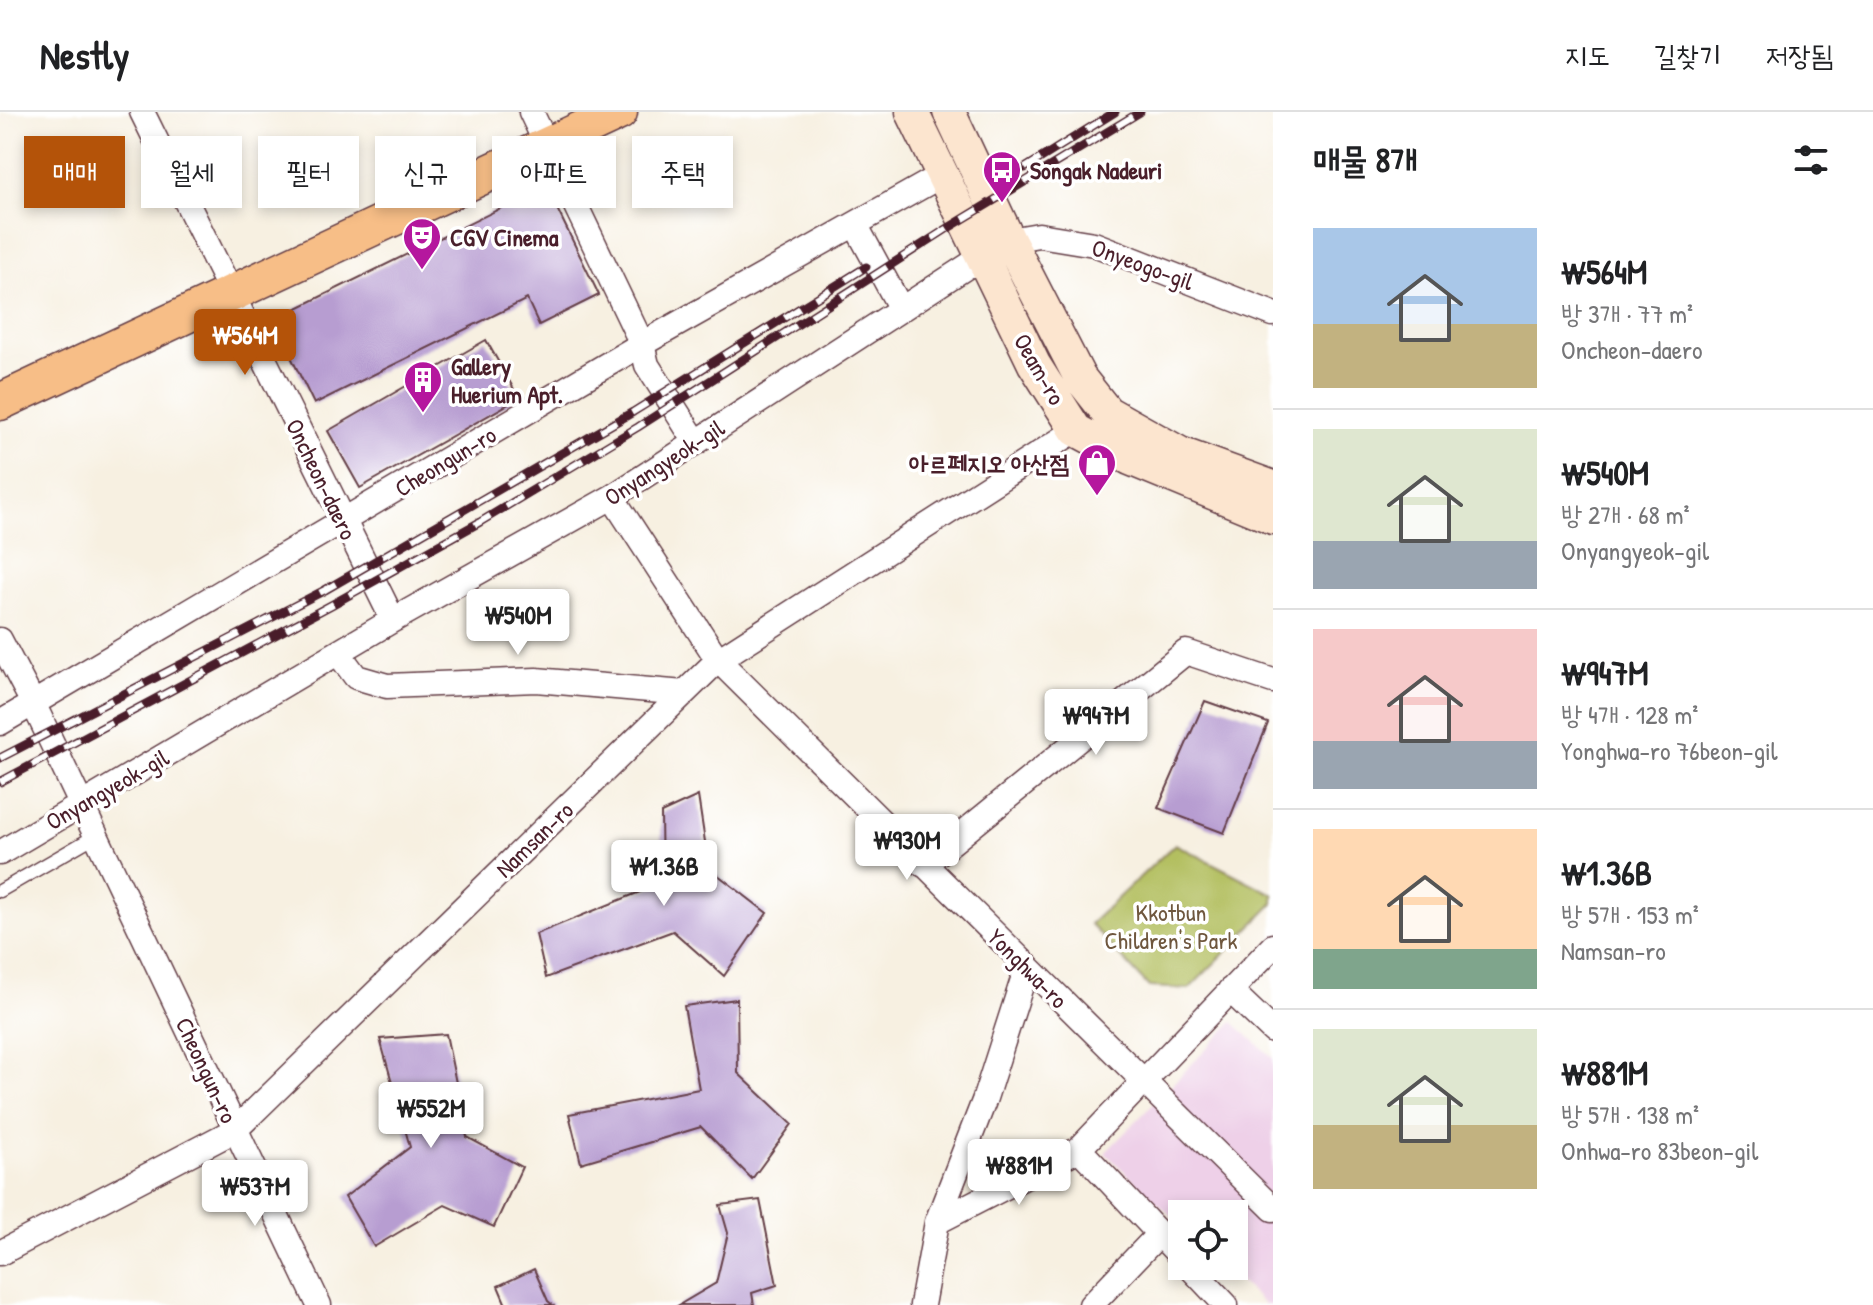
<!DOCTYPE html>
<html lang="ko">
<meta charset="utf-8">
<style>
body{margin:0;font-family:"Patrick Hand","Poor Story",sans-serif;background:#f6f6f6;color:#202124;height:100vh;display:flex;flex-direction:column;font-size:30px;white-space:nowrap}
*{box-sizing:border-box;margin:0}
p{font-size:26px;color:#757577}
.icon{flex:none;width:44px;height:44px;fill:none;stroke:currentColor;stroke-width:2;stroke-linecap:round;stroke-linejoin:round}
.map{position:relative;flex:1;overflow:hidden}
.details{display:flex;flex-direction:column;background:#fff;width:600px}
.details>*{flex:none}
.top-card{position:absolute;left:24px;top:24px;width:760px;height:72px;display:flex;gap:16px}
.controls{position:absolute;left:1168px;top:1088px;display:grid;gap:16px}
.controls a{display:grid;place-items:center;width:80px;height:80px;border-radius:0px;background:#fff;box-shadow:0 4px 12px #0003;font-size:40px}
.price{position:absolute;translate:-50% -68px;padding:0 18px;border-radius:8px;background:#fff;color:#222;font-size:26px;line-height:52px;filter:drop-shadow(0 2px 4px #0008)}
.price::after{content:'';position:absolute;left:50%;top:48px;width:24px;height:18px;margin-left:-12px;background:inherit;clip-path:polygon(0 0,100% 0,50% 100%)}
.price.current{background:#b45309;color:#fff}
ul{padding:0;list-style:none}
li{display:flex;align-items:center;gap:24px;height:200px;padding:0 40px}
li+li{border-top:2px solid #e0e0e0}
li span{display:grid;place-items:center;flex:none;width:224px;height:160px;border-radius:0px;color:#555}
li>.icon{margin-inline-start:auto}
span .icon{width:96px;height:96px;fill:#fffc;stroke-width:1}
li b{font-size:34px}
h2{display:flex;justify-content:space-between;align-items:center;height:96px;padding:0 40px;font-size:34px}
.chip{padding:0 28px;border-radius:0px;background:#fff;box-shadow:0 4px 12px #0003;font-size:28px;line-height:72px}
.chip.current{background:#b45309;color:#fff}
header{display:flex;align-items:center;gap:48px;box-sizing:border-box;height:112px;padding:0 40px;background:#fff;border-bottom:2px solid #e0e0e0}
header strong{font-size:38px}
nav{display:flex;gap:44px;margin-inline-start:auto;font-size:28px}
main{display:flex;flex:1;min-height:0}
.map>svg:first-child{display:block}
.built{fill:#eed0e8}
.green{fill:#b3bf61;stroke:#7e6f46;stroke-width:2}
.building{fill:#b79dd1}
.lines{fill:none;stroke-linecap:round;stroke-linejoin:round}
.service-casing{stroke:#643e46;stroke-width:15}
.minor-casing{stroke:#643e46;stroke-width:27}
.secondary-casing{stroke:#643e46;stroke-width:35}
.primary-casing{stroke:#643e46;stroke-width:39}
.service{stroke:#fff;stroke-width:12}
.minor{stroke:#fff;stroke-width:24}
.secondary{stroke:#fce5cf;stroke-width:32}
.primary{stroke:#f7be87;stroke-width:36}
.rail-casing{stroke:#4a1f2b;stroke-width:9}
.rail{stroke:#fff;stroke-width:6;stroke-dasharray:18;stroke-linecap:butt}
.labels{text-anchor:middle;dominant-baseline:central;stroke-width:7;stroke-linejoin:round;paint-order:stroke}
.poi-label{font-size:24px;font-weight:bold;fill:#4a1f2b;stroke:#fff;text-anchor:start}
.street-label{font-size:24px;fill:#4a1f2b;stroke:#fff}
.park-label{font-size:24px;fill:#6f573e;stroke:#fff}
</style>
<header>
<strong>Nestly</strong>
<nav><a>지도</a><a>길찾기</a><a>저장됨</a></nav>
</header>
<main>
<div class="map">
<svg width="1273" height="1193" viewBox="0 0 1273 1193">
<rect width="100%" height="100%" fill="#fff"/>
<filter id="ink" filterUnits="userSpaceOnUse"><feTurbulence type="fractalNoise" baseFrequency=".0125" numOctaves="2"/><feDisplacementMap in="SourceGraphic" scale="16" xChannelSelector="R" yChannelSelector="G"/><feConvolveMatrix kernelMatrix="1 2 1 2 8 2 1 2 1" color-interpolation-filters="sRGB"/></filter>
<filter id="wash" filterUnits="userSpaceOnUse"><feTurbulence type="fractalNoise" baseFrequency=".006" numOctaves="4" result="noise"/><feDisplacementMap in="SourceGraphic" scale="32" xChannelSelector="R" yChannelSelector="G"/><feGaussianBlur stdDeviation="1.8" result="paint"/><feColorMatrix in="noise" values="0 0 0 0 0 0 0 0 0 0 0 0 0 0 0 0 0 1.4 0 .05"/><feComposite in="paint" operator="in"/></filter>
<g filter="url(#wash)">
<rect width="100%" height="100%" fill="#f7f0e1"/>
<!-- built -->
<path class="built" d="M1233,910L1273,946V1193H1265L1224,1154H1234V1102H1182V1114L1105,1041Z"/>
<!-- green -->
<path class="green" d="M1175,732L1273,782V792L1189,877L1149,875L1090,812Z"/>
<g id="blocks">
<!-- building -->
<path class="building" d="M546,74L599,183L539,213L527,187L314,292L273,208Z
M486,228L519,286L360,376L328,319Z
M1205,589L1268,611L1224,721L1158,696Z
M698,684L709,756L767,801L724,864L673,819L546,866L536,822L662,771L661,701Z
M737,887L738,961L792,1012L752,1067L701,1015L581,1051L569,1002L699,977L684,894Z
M446,922L467,1025L522,1055L494,1115L445,1093L374,1135L345,1085L410,1035L380,927Z
M760,1088L777,1173L752,1181L754,1193H679L716,1171L728,1121L720,1093Z
M534,1157L548,1189L553,1193H506L498,1174Z"/>
</g>
</g>
<g filter="url(#ink)">
<use href="#blocks" fill-opacity="0" stroke="#643e46" stroke-width="2"/>
<g class="lines">
<defs>
<path id="service" d="M0,779L95,724"/>
<path id="minor" d="M142,0L393,508
M531,0L642,232L647,253L696,330
M855,112L901,197
M1009,128L1039,123L1094,132L1273,202
M612,385L718,548L1273,1097
M0,528L34,593L319,1193
M339,542L356,565L387,574L536,568L684,581
M0,611L642,232L942,63
M0,741L393,508L612,385L980,146
M924,753L1186,540L1273,569
M1230,878L1273,919
M1079,1037L1182,1146
M937,1110L1079,1037L1273,834
M0,1141L235,1018L718,548L1076,318
M1189,1154L1226,1193
M922,1193L937,1110L984,989L1027,855
M1091,1193L1159,1122"/>
<path id="secondary" d="M912,0L1034,252L1076,318L1130,347L1273,406
M949,0L1009,128L1080,266L1107,300L1180,341L1273,375"/>
<path id="primary" d="M0,290L619,0"/>
</defs>
<!-- service casing -->
<use href="#service" class="service-casing"/>
<!-- minor casing -->
<use href="#minor" class="minor-casing"/>
<!-- secondary casing -->
<use href="#secondary" class="secondary-casing"/>
<!-- primary casing -->
<use href="#primary" class="primary-casing"/>
<!-- service -->
<use href="#service" class="service"/>
<!-- minor -->
<use href="#minor" class="minor"/>
<!-- secondary -->
<use href="#secondary" class="secondary"/>
<!-- primary -->
<use href="#primary" class="primary"/>
<defs>
<path id="rail" d="M1025,56L1115,0
M0,646L325,478L633,300L866,155
M0,670L333,492L480,410L638,315L945,118L1140,0"/>
</defs>
<!-- rail casing -->
<use href="#rail" class="rail-casing"/>
<!-- rail -->
<use href="#rail" class="rail"/>
</g>
</g>
<!-- icons -->
<defs>
<symbol id="bus-pin" viewBox="-11 -11 22 30"><path d="M0 17L-7.5 6A9.5 9.5 0 1 1 7.5 6Z" fill="#b5179e" stroke="#fff"/><path d="M-5-6H5V4H4V6H2V4H-2V6H-4V4H-5ZM-3.5-4V0h7V-4ZM-3.5 1.2v1.5H-2V1.2ZM2 1.2v1.5H3.5V1.2Z" fill="#fff"/></symbol>
<symbol id="theatre-pin" viewBox="-11 -11 22 30"><path d="M0 17L-7.5 6A9.5 9.5 0 1 1 7.5 6Z" fill="#b5179e" stroke="#fff"/><path d="M-5-5.5Q0-4 5-5.5V0Q5 5 0 6Q-5 5-5 0ZM-3.3-2.5H-1v1.5H-3.3ZM1-2.5H3.3v1.5H1ZM-2.8 1Q0 5.5 2.8 1Z" fill="#fff"/></symbol>
<symbol id="building-pin" viewBox="-11 -11 22 30"><path d="M0 17L-7.5 6A9.5 9.5 0 1 1 7.5 6Z" fill="#b5179e" stroke="#fff"/><path d="M-4-6H4V6H1V3H-1V6H-4ZM-2.5-4.3h1.7v1.8h-1.7ZM.8-4.3h1.7v1.8H.8ZM-2.5-1h1.7V.8h-1.7ZM.8-1h1.7V.8H.8Z" fill="#fff"/></symbol>
<symbol id="shop-pin" viewBox="-11 -11 22 30"><path d="M0 17L-7.5 6A9.5 9.5 0 1 1 7.5 6Z" fill="#b5179e" stroke="#fff"/><path d="M-5-2.5h2.3a2.7 3.5 0 0 1 5.4 0H5L5.5 6h-11ZM-1.5-2.5h3a1.5 2.3 0 0 0-3 0Z" fill="#fff"/></symbol>
</defs>
<g fill-rule="evenodd">
<use href="#bus-pin" x="980" y="36" width="44" height="60"/>
<use href="#theatre-pin" x="400" y="103" width="44" height="60"/>
<use href="#building-pin" x="401" y="246" width="44" height="60"/>
<use href="#shop-pin" x="1075" y="329" width="44" height="60"/>
</g>
<g class="labels">
<!-- poi labels -->
<g class="poi-label">
<text x="1030" y="58">Songak Nadeuri</text>
<text x="450" y="125">CGV Cinema</text>
<text x="451" y="254">Gallery<tspan x="451" dy="28">Huerium Apt.</tspan></text>
<text x="1069" y="351" text-anchor="end">아르페지오 아산점</text>
</g>
<!-- street labels -->
<g class="street-label">
<text transform="translate(1143 152) rotate(20)">Onyeogo-gil</text>
<text transform="translate(1040 257) rotate(60)">Oeam-ro</text>
<text transform="translate(445 349) rotate(-31)">Cheongun-ro</text>
<text transform="translate(664 350) rotate(-33)">Onyangyeok-gil</text>
<text transform="translate(322 367) rotate(64)">Oncheon-daero</text>
<text transform="translate(107 677) rotate(-30)">Onyangyeok-gil</text>
<text transform="translate(534 727) rotate(-44)">Namsan-ro</text>
<text transform="translate(1028 856) rotate(45)">Yonghwa-ro</text>
<text transform="translate(207 958) rotate(65)">Cheongun-ro</text>
</g>
<!-- park labels -->
<g class="park-label">
<text x="1171" y="800">Kkotbun<tspan x="1171" dy="28">Children's Park</tspan></text>
</g>
</g>
</svg>
<div class="controls">
<a><svg class="icon" aria-label="locate" viewBox="0 0 24 24"><circle cx="12" cy="12" r="6"/><path d="M12 2v4M12 18v4M2 12h4M18 12h4"/></svg></a>
</div>
<b class="price current" style="left:245px;top:265px">₩564M</b>
<b class="price" style="left:518px;top:545px">₩540M</b>
<b class="price" style="left:1096px;top:645px">₩947M</b>
<b class="price" style="left:907px;top:770px">₩930M</b>
<b class="price" style="left:664px;top:796px">₩1.36B</b>
<b class="price" style="left:431px;top:1038px">₩552M</b>
<b class="price" style="left:1019px;top:1095px">₩881M</b>
<b class="price" style="left:255px;top:1116px">₩537M</b>
<div class="top-card">
<a class="chip current">매매</a>
<a class="chip">월세</a>
<a class="chip">필터</a>
<a class="chip">신규</a>
<a class="chip">아파트</a>
<a class="chip">주택</a>
</div>
</div>
<section class="details">
<h2>매물 8개<svg class="icon" aria-label="filters" viewBox="0 0 24 24"><path d="M4 7h16M4 17h16"/><circle cx="9" cy="7" r="2"/><circle cx="15" cy="17" r="2"/></svg></h2>
<ul>
<li><span style="background:linear-gradient(#a9c7e8 60%,#c2b280 0)"><svg class="icon" aria-label="home" viewBox="0 0 24 24"><path d="M3 11l9-7 9 7M6 9v11h12V9"/></svg></span><div><b>₩564M</b><p>방 3개 · 77 m²</p><p>Oncheon-daero</p></div></li>
<li><span style="background:linear-gradient(#dfe7d0 70%,#9aa5b1 0)"><svg class="icon" aria-label="home" viewBox="0 0 24 24"><path d="M3 11l9-7 9 7M6 9v11h12V9"/></svg></span><div><b>₩540M</b><p>방 2개 · 68 m²</p><p>Onyangyeok-gil</p></div></li>
<li><span style="background:linear-gradient(#f6c9c9 70%,#9aa5b1 0)"><svg class="icon" aria-label="home" viewBox="0 0 24 24"><path d="M3 11l9-7 9 7M6 9v11h12V9"/></svg></span><div><b>₩947M</b><p>방 4개 · 128 m²</p><p>Yonghwa-ro 76beon-gil</p></div></li>
<li><span style="background:linear-gradient(#ffd9b3 75%,#7fa58c 0)"><svg class="icon" aria-label="home" viewBox="0 0 24 24"><path d="M3 11l9-7 9 7M6 9v11h12V9"/></svg></span><div><b>₩1.36B</b><p>방 5개 · 153 m²</p><p>Namsan-ro</p></div></li>
<li><span style="background:linear-gradient(#dfe7d0 60%,#c2b280 0)"><svg class="icon" aria-label="home" viewBox="0 0 24 24"><path d="M3 11l9-7 9 7M6 9v11h12V9"/></svg></span><div><b>₩881M</b><p>방 5개 · 138 m²</p><p>Onhwa-ro 83beon-gil</p></div></li>
</ul>
</section>
</main>
